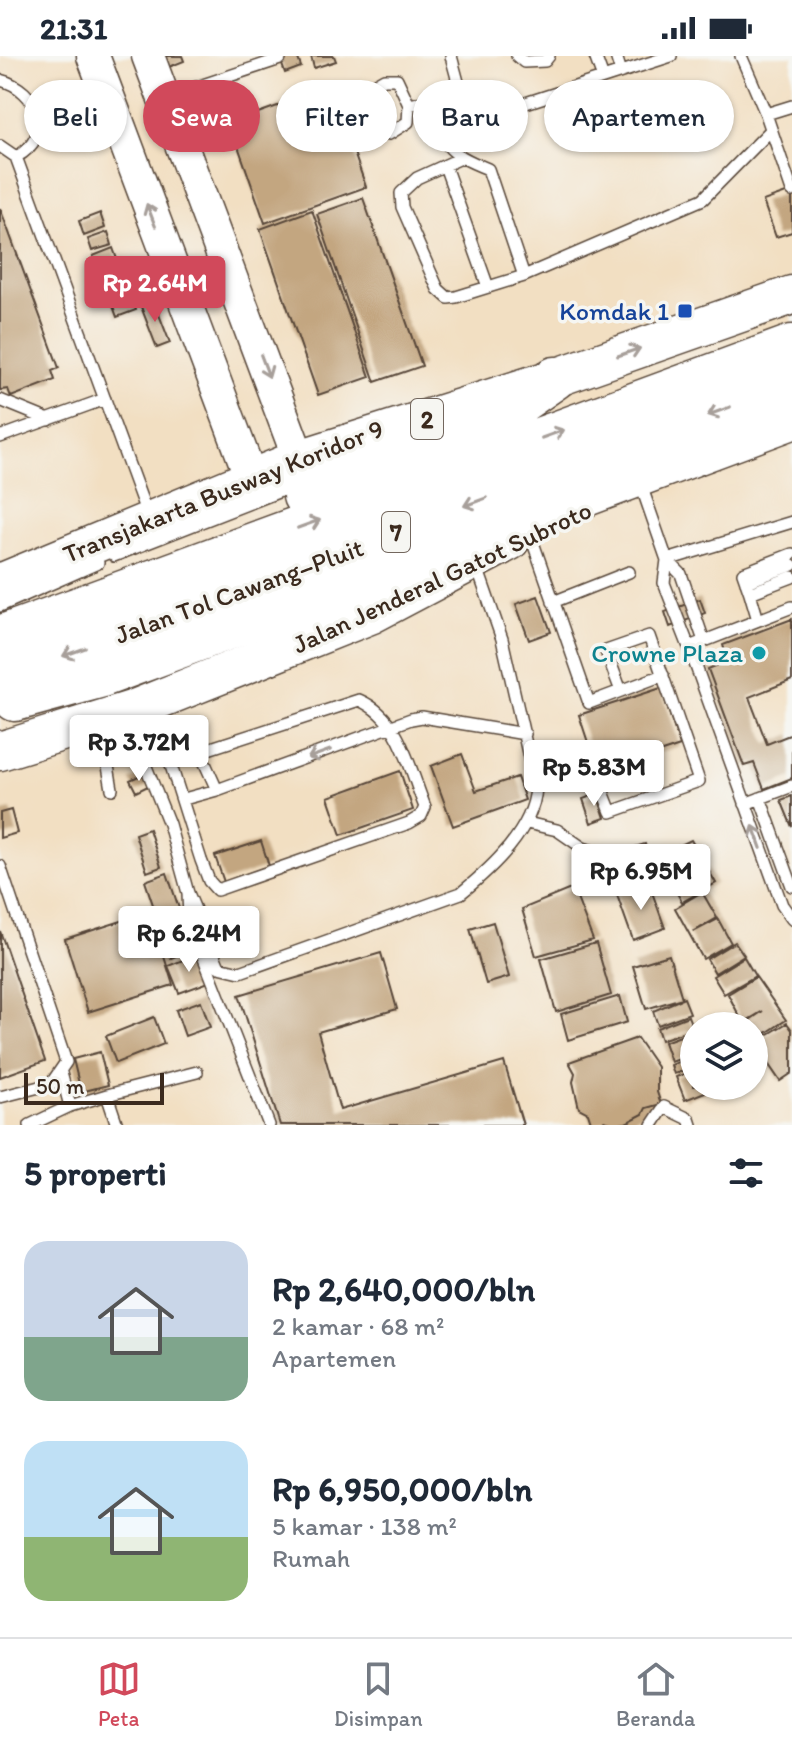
<!DOCTYPE html>
<html lang="id">
<meta charset="utf-8">
<style>
body{margin:0;font-family:Itim,sans-serif;background:#f6f6f7;color:#1f2937;height:100vh;display:flex;flex-direction:column;font-size:30px;white-space:nowrap}
*{box-sizing:border-box;margin:0}
p{font-size:26px;color:#747a83}
.icon{flex:none;width:44px;height:44px;fill:none;stroke:currentColor;stroke-width:2;stroke-linecap:round;stroke-linejoin:round}
.map{position:relative;height:1069px;overflow:hidden}
.details{display:flex;flex-direction:column;background:#fff;flex:1}
.details>*{flex:none}
.guide{position:absolute;left:24px;top:24px;width:744px;height:72px;display:flex;gap:16px}
.tools{position:absolute;left:680px;top:956px;display:grid;gap:16px}
.tools a{display:grid;place-items:center;width:88px;height:88px;border-radius:50%;background:#fff;box-shadow:0 2px 6px #0004;font-size:40px}
.scale{position:absolute;left:24px;bottom:20px;width:140px;box-sizing:border-box;padding-left:8px;border:4px solid #3b2a1e;border-top:0;font-size:22px;line-height:28px;white-space:nowrap;color:#3b2a1e;-webkit-text-stroke:6px #f6f6f2;paint-order:stroke}
.price{position:absolute;translate:-50% -68px;padding:0 18px;border-radius:8px;background:#fff;color:#222;font-size:26px;line-height:52px;filter:drop-shadow(0 2px 4px #0008)}
.price::after{content:'';position:absolute;left:50%;top:48px;width:24px;height:18px;margin-left:-12px;background:inherit;clip-path:polygon(0 0,100% 0,50% 100%)}
.price.selected{background:#d1495b;color:#fff}
ul{padding:0;list-style:none}
li{display:flex;align-items:center;gap:24px;height:200px;padding:0 24px}
li span{display:grid;place-items:center;flex:none;width:224px;height:160px;border-radius:24px;color:#555}
li>.icon{margin-inline-start:auto}
span .icon{width:96px;height:96px;fill:#fffc;stroke-width:1}
li b{font-size:34px}
h2{display:flex;justify-content:space-between;align-items:center;height:96px;padding:0 24px;font-size:34px}
.chip{padding:0 28px;border-radius:36px;background:#fff;box-shadow:0 2px 6px #0004;font-size:28px;line-height:72px}
.chip.selected{background:#d1495b;color:#fff}
.status{display:flex;justify-content:space-between;align-items:center;height:56px;padding:0 40px;background:#fff;direction:ltr}
.status svg{height:22px;fill:currentColor}
.menu{display:flex;justify-content:space-around;align-items:center;height:112px;border-top:2px solid #e0e1e3;background:#fff;font-size:22px;color:#747a83}
.menu a{display:grid;justify-items:center;gap:4px}
.menu .selected{color:#d1495b}
.map>svg:first-child{display:block}
.building{fill:#c3a680}
.lines{fill:none;stroke-linecap:round;stroke-linejoin:round}
.service-casing{stroke:#564537;stroke-width:14}
.secondary-casing{stroke:#564537;stroke-width:35}
.trunk-casing{stroke:#564537;stroke-width:41}
.motorway-casing{stroke:#564537;stroke-width:45}
.service{stroke:#fff;stroke-width:11}
.secondary{stroke:#fff;stroke-width:32}
.trunk{stroke:#fff;stroke-width:38}
.motorway{stroke:#fff;stroke-width:42}
.oneway{stroke:#a79f9a}
.transit-dot{fill:#1a4fb4;stroke:#f6f6f2;stroke-width:3}
.culture-dot{fill:#0f9aa8;stroke:#f6f6f2;stroke-width:3}
.labels{text-anchor:middle;dominant-baseline:central;stroke-width:7;stroke-linejoin:round;paint-order:stroke}
.shield{fill:#f6f6f2;stroke:#73675e;stroke-width:2}
.shield-label{font-size:24px;font-weight:bold;fill:#3b2a1e}
.transit-label{font-size:26px;fill:#164399;stroke:#f6f6f2;text-anchor:end}
.street-label{font-size:26px;fill:#3b2a1e;stroke:#f6f6f2}
.culture-label{font-size:26px;fill:#0d838f;stroke:#f6f6f2;text-anchor:end}
</style>
<div class="status"><b>21:31</b><svg viewBox="0 0 49 12"><path d="M0 12V9h3v3zM5 12V6h3v6zM10 12V3h3v9zM15 12V0h3v12zM26 1h20v11H26zM47 4h2v5h-2z"/></svg></div>
<div class="map">
<svg width="792" height="1069" viewBox="0 0 792 1069">
<rect width="100%" height="100%" fill="#f6f6f2"/>
<filter id="ink" filterUnits="userSpaceOnUse"><feTurbulence type="fractalNoise" baseFrequency=".0125" numOctaves="2"/><feDisplacementMap in="SourceGraphic" scale="16" xChannelSelector="R" yChannelSelector="G"/><feConvolveMatrix kernelMatrix="1 2 1 2 8 2 1 2 1" color-interpolation-filters="sRGB"/></filter>
<filter id="wash" filterUnits="userSpaceOnUse"><feTurbulence type="fractalNoise" baseFrequency=".006" numOctaves="4" result="noise"/><feDisplacementMap in="SourceGraphic" scale="32" xChannelSelector="R" yChannelSelector="G"/><feGaussianBlur stdDeviation="1.8" result="paint"/><feColorMatrix in="noise" values="0 0 0 0 0 0 0 0 0 0 0 0 0 0 0 0 0 1.4 0 .05"/><feComposite in="paint" operator="in"/></filter>
<g filter="url(#wash)">
<rect width="100%" height="100%" fill="#f2dfc2"/>
<g id="blocks">
<!-- building -->
<path class="building" d="M165,0H182L184,5L169,11Z
M279,0H297L301,11L285,17Z
M311,0H334L336,5L314,12Z
M331,31L366,131L265,167L230,67Z
M792,135V176L776,181L763,145Z
M363,142L422,310L375,326L317,158Z
M0,152L59,312L52,315L55,324L11,341L8,333L0,334Z
M312,154L370,321L318,339L260,173Z
M100,157L105,172L84,180L79,165Z
M108,176L112,189L92,195L88,183Z
M113,192L118,206L99,214L93,200Z
M118,210L124,222L106,229L101,217Z
M125,226L130,240L111,246L106,233Z
M132,243L136,254L117,261L113,250Z
M153,243L170,287L157,292L140,248Z
M538,540L551,576L529,584L516,548Z
M700,543L705,557L670,571L665,556Z
M792,563V624L749,641L767,688L792,678V722L764,733L754,707L744,710L708,613L728,605L723,589Z
M661,632L680,690L598,717L579,659Z
M462,698L476,735L517,721L525,744L453,770L431,710Z
M400,715L413,754L341,779L328,741Z
M143,718L148,730L136,736L130,724Z
M597,738L605,762L591,767L583,743Z
M792,740V771L781,744Z
M11,754L17,777L0,782V757Z
M149,773L161,811L147,816L135,778Z
M691,784L716,827L682,846L669,823L695,808L667,822L656,801Z
M261,785L269,810L224,826L215,800Z
M645,788L655,821L613,835L602,801Z
M167,817L193,894L171,902L145,825Z
M649,828L665,872L633,884L617,839Z
M573,832L593,884L536,900L522,853Z
M702,836L717,862L693,876L718,863L731,887L703,903L675,852Z
M150,856L173,929L88,956L65,883Z
M493,866L509,921L486,928L470,873Z
M0,875L45,1005L0,1021Z
M735,886L744,899L715,917L707,903Z
M596,887L611,939L556,956L541,903Z
M381,897L397,953L318,976L340,1054L504,1006L523,1069H280L239,939Z
M198,898L209,926L179,937L168,910Z
M669,899L682,942L646,953L633,910Z
M744,901L755,920L724,938L713,920Z
M756,921L786,964L754,985V970H741L763,955L743,967L728,938Z
M620,940L627,966L568,984L561,958Z
M684,942L690,957L658,969L653,955Z
M201,945L210,971L185,980L176,954Z
M688,960L693,973L661,984L657,972Z
M154,961L164,988L116,1007L106,980Z
M787,967L792,974V1017L780,1025L754,987Z
M694,975V998L671,1006L664,986Z
M637,982L657,1011V1036L661,1048L646,1052L643,1058L626,1067L615,1069L605,1065L592,1069L588,1057L579,1052L573,1026L575,1017L569,1006Z
M100,996L108,1029L81,1036L73,1003Z
M694,1000V1011L674,1018L671,1009Z
M694,1014V1030H720L685,1044L676,1021Z"/>
</g>
</g>
<g filter="url(#ink)">
<use href="#blocks" fill-opacity="0" stroke="#564537" stroke-width="2"/>
<g class="lines">
<defs>
<path id="service" d="M451,0L461,37L477,53L504,54L671,0
M517,0L524,6L545,5L549,0
M595,0L603,22
M616,0L621,16
M741,0L766,58L792,135
M384,23H397L409,49L408,66L389,78L380,76L367,47L368,32Z
M0,24C38,33 56,80 16,101
M164,42L280,3
M433,43C444,89 441,94 488,113L524,220L703,143L769,76
M409,49L461,37
M766,58L792,50
M0,90L16,101L148,461
M461,102L417,122L401,137L402,151L438,233L448,242L456,241L524,220
M445,110L488,231
M0,344L49,364
M0,381L105,343
M642,432L667,504L664,527L689,591
M529,475L589,647L663,619
M114,500L296,429
M746,526L792,509
M750,537L743,517L792,498
M553,546L629,516
M0,550L98,507
M792,551L689,591L782,849L792,863
M758,564L750,537L792,521
M704,585L681,518L667,504L792,466
M153,653L201,804L209,825L217,834L409,767L421,760L425,751C409,712 401,662 359,644L171,705
M127,663L169,768L188,837L189,864L269,1069
M101,670L112,733
M199,694L217,734
M598,723L611,756L699,725L649,580L606,595L621,635
M760,742L792,830
M184,743L217,734L411,663L422,661L525,678
M745,748L792,730
M527,767L557,774L583,792L598,797
M0,810L66,1006L51,1028L0,1041
M188,837L219,911L240,916L461,837C493,811 533,774 536,732L502,583L477,511
M107,1039L197,1016
M70,1050L107,1039L117,1069
M30,1069L70,1050L61,1017
M652,1069L664,1051L689,1063L691,1069"/>
<path id="secondary" d="M93,0L251,422
M148,0L299,403"/>
<path id="trunk" d="M0,527L299,403L555,322L792,239
M0,695L132,654L372,558L510,485"/>
<path id="motorway" d="M304,440L509,354L555,322
M0,581L792,290
M0,624L792,328
M15,644L99,621L792,362"/>
</defs>
<!-- service casing -->
<use href="#service" class="service-casing"/>
<!-- secondary casing -->
<use href="#secondary" class="secondary-casing"/>
<!-- trunk casing -->
<use href="#trunk" class="trunk-casing"/>
<!-- motorway casing -->
<use href="#motorway" class="motorway-casing"/>
<!-- service -->
<use href="#service" class="service"/>
<!-- secondary -->
<use href="#secondary" class="secondary"/>
<!-- trunk -->
<use href="#trunk" class="trunk"/>
<!-- motorway -->
<use href="#motorway" class="motorway"/>
</g>
<!-- one-way arrows -->
<defs><path id="oneway-shaft" d="M-6 0H5M1.5-3L5.5 0L1.5 3" fill="none" stroke-width="1.6" stroke-linecap="round" stroke-linejoin="round" transform="scale(2)"/></defs>
<g class="oneway">
<use href="#oneway-shaft" transform="translate(151 159) rotate(-111)"/>
<use href="#oneway-shaft" transform="translate(629 296) rotate(-19)"/>
<use href="#oneway-shaft" transform="translate(265 310) rotate(69)"/>
<use href="#oneway-shaft" transform="translate(719 355) rotate(160)"/>
<use href="#oneway-shaft" transform="translate(553 378) rotate(-20)"/>
<use href="#oneway-shaft" transform="translate(475 446) rotate(160)"/>
<use href="#oneway-shaft" transform="translate(309 468) rotate(-20)"/>
<use href="#oneway-shaft" transform="translate(74 596) rotate(160)"/>
<use href="#oneway-shaft" transform="translate(319 698) rotate(160)"/>
<use href="#oneway-shaft" transform="translate(757 781) rotate(-110)"/>
</g>
</g>
<!-- markers -->
<rect class="transit-dot" x="677" y="247" width="16" height="16" rx="4"/>
<circle class="culture-dot" cx="759" cy="597" r="8"/>
<g class="labels">
<!-- shield labels -->
<g class="shield">
<rect x="411" y="343" width="32" height="40" rx="6"/>
<rect x="382" y="456" width="28" height="40" rx="6"/>
</g>
<g class="shield-label">
<text x="427" y="363">2</text>
<text x="396" y="476">7</text>
</g>
<!-- transit labels -->
<g class="transit-label">
<text x="669" y="255">Komdak 1</text>
</g>
<!-- street labels -->
<g class="street-label">
<text transform="translate(223 435) rotate(-22)">Transjakarta Busway Koridor 9</text>
<text transform="translate(442 521) rotate(-25)">Jalan Jenderal Gatot Subroto</text>
<text transform="translate(239 535) rotate(-20)">Jalan Tol Cawang–Pluit</text>
</g>
<!-- culture labels -->
<g class="culture-label">
<text x="743" y="597">Crowne Plaza</text>
</g>
</g>
</svg>
<div class="tools">
<a><svg class="icon" aria-label="layers" viewBox="0 0 24 24"><path d="M12 4l9 5-9 5-9-5zM3 14l9 5 9-5"/></svg></a>
</div>
<div class="scale">50 m</div>
<b class="price selected" style="left:155px;top:268px">Rp 2.64M</b>
<b class="price" style="left:139px;top:727px">Rp 3.72M</b>
<b class="price" style="left:594px;top:752px">Rp 5.83M</b>
<b class="price" style="left:641px;top:856px">Rp 6.95M</b>
<b class="price" style="left:189px;top:918px">Rp 6.24M</b>
<div class="guide">
<a class="chip">Beli</a>
<a class="chip selected">Sewa</a>
<a class="chip">Filter</a>
<a class="chip">Baru</a>
<a class="chip">Apartemen</a>
</div>
</div>
<section class="details">
<h2>5 properti<svg class="icon" aria-label="filters" viewBox="0 0 24 24"><path d="M4 7h16M4 17h16"/><circle cx="9" cy="7" r="2"/><circle cx="15" cy="17" r="2"/></svg></h2>
<ul>
<li><span style="background:linear-gradient(#c9d6e8 60%,#7fa58c 0)"><svg class="icon" aria-label="home" viewBox="0 0 24 24"><path d="M3 11l9-7 9 7M6 9v11h12V9"/></svg></span><div><b>Rp 2,640,000/bln</b><p>2 kamar · 68 m²</p><p>Apartemen</p></div></li>
<li><span style="background:linear-gradient(#bfe0f5 60%,#8fb573 0)"><svg class="icon" aria-label="home" viewBox="0 0 24 24"><path d="M3 11l9-7 9 7M6 9v11h12V9"/></svg></span><div><b>Rp 6,950,000/bln</b><p>5 kamar · 138 m²</p><p>Rumah</p></div></li>
</ul>
</section>
<nav class="menu">
<a class="selected"><svg class="icon" aria-label="map" viewBox="0 0 24 24"><path d="M3 6l6-2 6 2 6-2v14l-6 2-6-2-6 2zM9 4v14M15 6v14"/></svg>Peta</a>
<a><svg class="icon" aria-label="saved" viewBox="0 0 24 24"><path d="M7 4h10v16l-5-4-5 4z"/></svg>Disimpan</a>
<a><svg class="icon" aria-label="home" viewBox="0 0 24 24"><path d="M3 11l9-7 9 7M6 9v11h12V9"/></svg>Beranda</a>
</nav>
